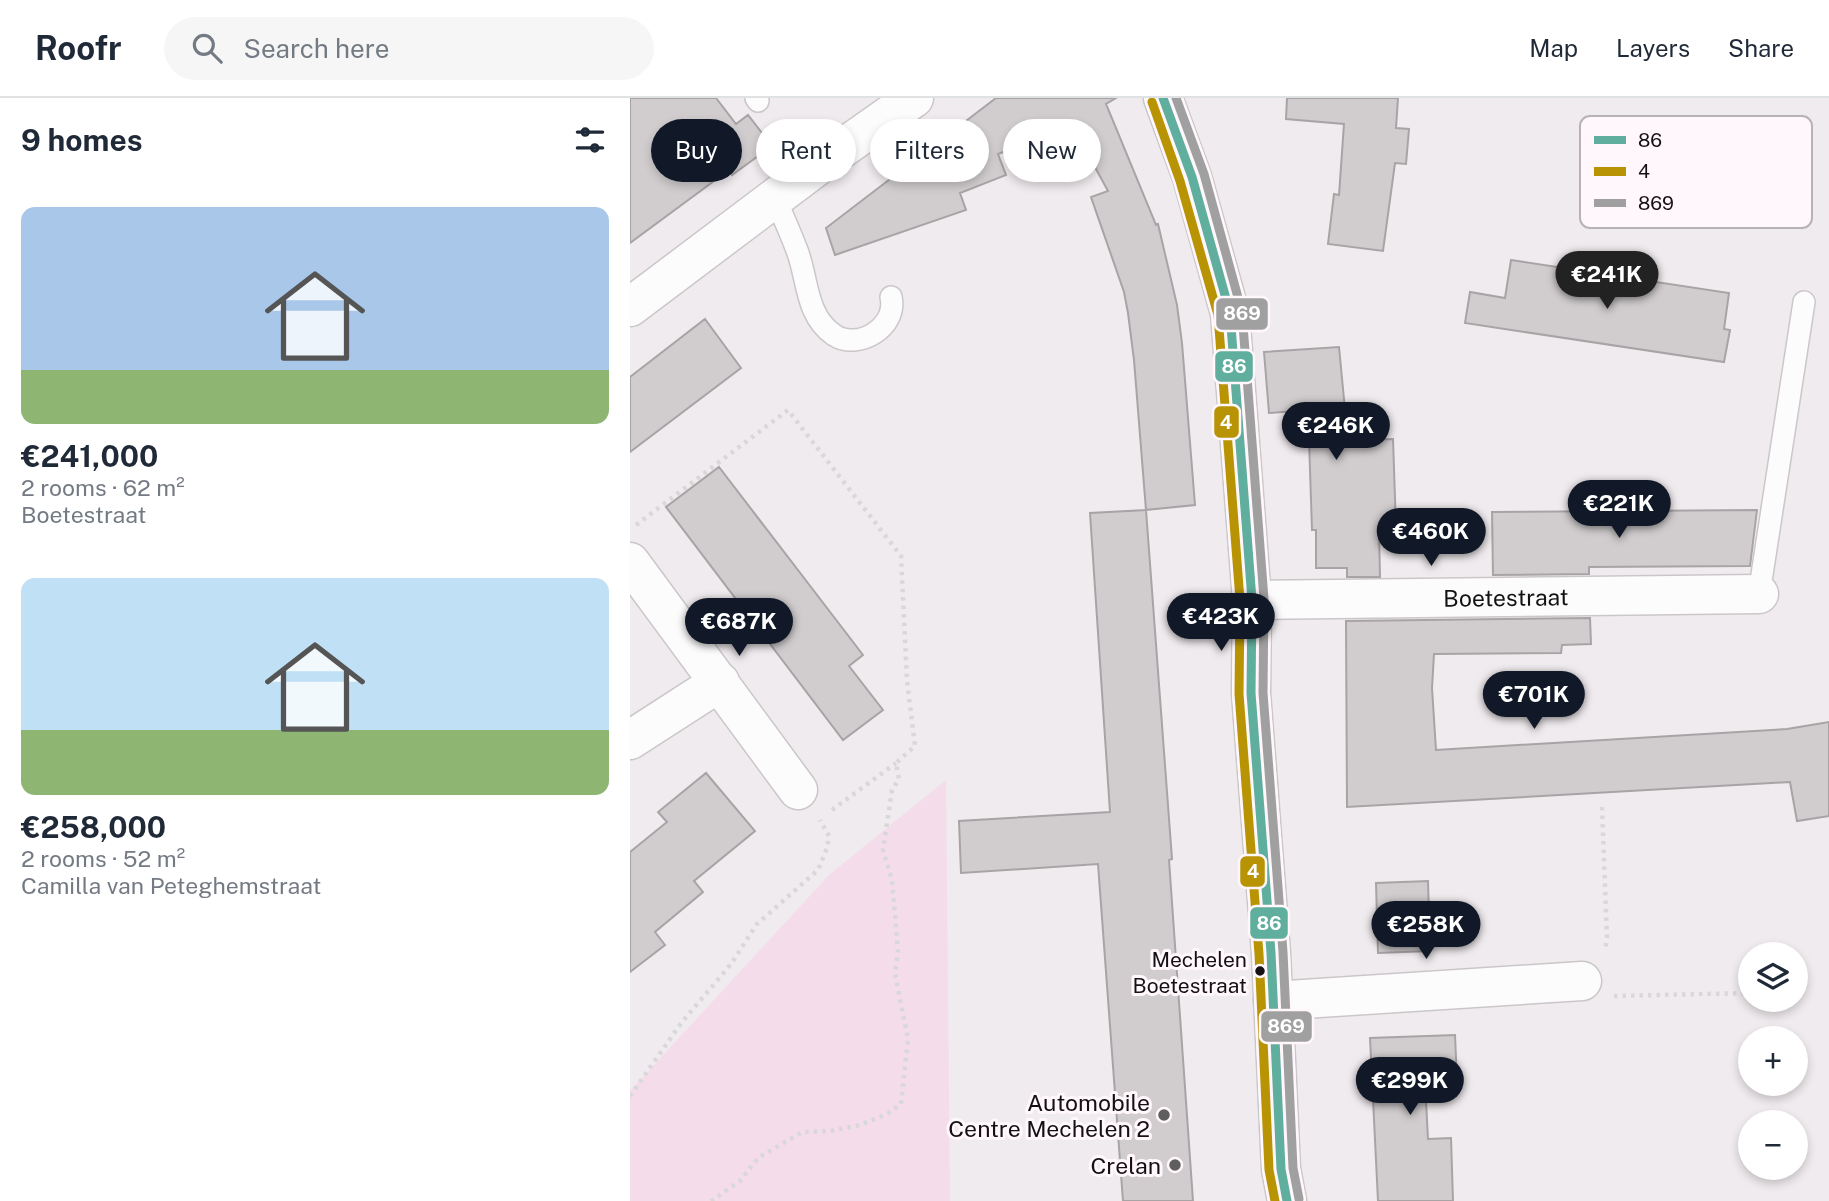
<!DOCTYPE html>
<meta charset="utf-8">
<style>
body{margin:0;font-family:"Public Sans",sans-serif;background:#f6f6f7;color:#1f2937;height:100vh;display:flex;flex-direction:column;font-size:26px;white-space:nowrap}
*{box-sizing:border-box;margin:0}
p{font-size:23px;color:#747a83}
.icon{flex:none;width:38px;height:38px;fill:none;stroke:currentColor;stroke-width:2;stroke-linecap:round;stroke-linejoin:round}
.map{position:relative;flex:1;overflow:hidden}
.side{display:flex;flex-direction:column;background:#fff;width:630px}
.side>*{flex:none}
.guide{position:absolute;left:21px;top:21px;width:665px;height:63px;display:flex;gap:14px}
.buttons{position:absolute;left:1108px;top:844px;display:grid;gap:14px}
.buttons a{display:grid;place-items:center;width:70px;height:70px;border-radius:50%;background:#fff;box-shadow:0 4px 10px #0003;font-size:35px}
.price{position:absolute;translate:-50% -60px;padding:0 16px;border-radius:24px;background:#111827;color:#fff;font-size:23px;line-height:46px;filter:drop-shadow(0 2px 4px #0008)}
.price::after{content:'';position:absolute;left:50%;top:42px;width:21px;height:16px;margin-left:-10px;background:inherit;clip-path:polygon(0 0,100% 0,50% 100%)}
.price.on{background:#222;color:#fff}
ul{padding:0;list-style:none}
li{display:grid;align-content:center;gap:14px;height:371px;padding:0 21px}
li span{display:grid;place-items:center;height:217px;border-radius:14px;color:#555}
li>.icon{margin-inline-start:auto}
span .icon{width:126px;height:126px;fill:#fffc;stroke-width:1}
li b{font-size:30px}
h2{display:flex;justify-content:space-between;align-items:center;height:84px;padding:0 21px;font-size:30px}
.chip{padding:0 24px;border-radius:32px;background:#fff;box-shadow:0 4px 10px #0003;font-size:24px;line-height:63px}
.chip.on{background:#111827;color:#fff}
header{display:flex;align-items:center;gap:42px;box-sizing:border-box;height:98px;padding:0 35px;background:#fff;border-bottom:2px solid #e0e1e3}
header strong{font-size:33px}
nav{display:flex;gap:38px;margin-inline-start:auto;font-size:24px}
.search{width:490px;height:63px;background:#f6f6f7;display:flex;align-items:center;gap:18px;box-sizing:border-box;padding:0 24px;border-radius:38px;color:#747a83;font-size:26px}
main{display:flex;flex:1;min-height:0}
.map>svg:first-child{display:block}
.green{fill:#f4dcea}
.building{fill:#d1cdcf;stroke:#a8a4a6;stroke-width:2}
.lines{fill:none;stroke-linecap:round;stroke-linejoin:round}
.service-casing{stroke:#cbc7c9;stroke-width:24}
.minor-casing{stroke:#cbc7c9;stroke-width:41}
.secondary-casing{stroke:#cbc7c9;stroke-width:41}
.path{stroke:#d9d8d9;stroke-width:4.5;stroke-dasharray:3.5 5;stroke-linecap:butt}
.service{stroke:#fdfcfc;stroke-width:21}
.minor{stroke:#fdfcfc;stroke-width:38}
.secondary{stroke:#fdfcfc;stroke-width:38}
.bus-1-casing{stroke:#fff7fb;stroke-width:14}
.bus-2-casing{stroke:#fff7fb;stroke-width:14}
.bus-3-casing{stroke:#fff7fb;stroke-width:14}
.bus-1{stroke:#60ae9d;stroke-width:9}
.bus-2{stroke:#b89405;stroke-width:9}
.bus-3{stroke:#a1a0a0;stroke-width:9}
.bus-dot{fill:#131112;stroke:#fff7fb;stroke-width:2.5}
.poi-dot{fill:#605d5f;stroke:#fff7fb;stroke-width:2.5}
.labels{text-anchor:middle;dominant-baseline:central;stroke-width:6;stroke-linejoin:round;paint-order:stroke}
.bus-label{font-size:21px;fill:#131112;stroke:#fff7fb;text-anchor:end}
.street-label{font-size:23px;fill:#131112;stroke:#fff7fb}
.poi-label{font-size:23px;fill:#131112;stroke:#fff7fb;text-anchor:end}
.key{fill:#fff7fb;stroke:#b8b2b5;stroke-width:2}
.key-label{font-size:19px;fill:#131112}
.line-badge{stroke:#fff7fb;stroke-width:2.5}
.badge-label{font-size:19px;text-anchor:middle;font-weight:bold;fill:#fff}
</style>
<header>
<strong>Roofr</strong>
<div class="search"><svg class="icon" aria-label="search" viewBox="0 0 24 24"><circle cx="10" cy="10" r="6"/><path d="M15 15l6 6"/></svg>Search here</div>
<nav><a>Map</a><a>Layers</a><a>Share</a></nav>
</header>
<main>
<section class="side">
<h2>9 homes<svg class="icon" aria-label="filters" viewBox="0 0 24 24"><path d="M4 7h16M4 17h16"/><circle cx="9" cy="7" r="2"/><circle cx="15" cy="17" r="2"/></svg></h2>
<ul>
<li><span style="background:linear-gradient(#a9c7e8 75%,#8fb573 0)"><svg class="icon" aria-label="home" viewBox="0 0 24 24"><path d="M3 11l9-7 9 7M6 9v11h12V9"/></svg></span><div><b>€241,000</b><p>2 rooms · 62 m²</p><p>Boetestraat</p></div></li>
<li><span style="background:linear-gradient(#bfe0f5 70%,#8fb573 0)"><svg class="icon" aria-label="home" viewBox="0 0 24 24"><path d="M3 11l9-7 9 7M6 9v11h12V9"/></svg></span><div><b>€258,000</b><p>2 rooms · 52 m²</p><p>Camilla van Peteghemstraat</p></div></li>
</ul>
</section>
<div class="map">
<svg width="1199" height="1103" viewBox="0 0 1199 1103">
<rect width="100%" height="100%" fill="#f0ebee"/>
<!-- green -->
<path class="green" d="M316,682L320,1103H0V993L199,777Z"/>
<!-- building -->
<path class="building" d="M0,0H86L106,26L118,17L142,48L102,77L99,72L0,145Z
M366,0H486L476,6L526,127L528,126L547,207L552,245L565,407L516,412L542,761L539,762L563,1103H493L468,766L331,775L329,723L480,714L460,415L516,412L504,262L498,215L494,194L461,99L478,93L442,27L368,56L376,77L330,95L336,112L205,157L196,130Z
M657,0H768L766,30L779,31L776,66L765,65L753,153L698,146L704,96L709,97L714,26L656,21Z
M881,162L1099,195L1094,231L1100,232L1094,264L835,225L840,194L875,200Z
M75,221L111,270L0,354V279Z
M709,249L718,343L763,341L766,430L749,431L750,479H717V470H686V432H682L678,312L639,315L634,254Z
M89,369L233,557L219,568L253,612L213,642L36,409Z
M1127,412L1120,468L959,469V476L863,477L862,414Z
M960,520L961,546L932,547L931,555L804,556L802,590L806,652L1157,631L1199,624V718L1167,723L1160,684L717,709L716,523Z
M76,675L125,733L64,783L73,794L25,834L35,847L0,874V754L37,724L28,714Z
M798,783L800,853L748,855L746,785Z
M825,937L827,983L795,984L798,1041L821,1040L823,1103H748L740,940Z"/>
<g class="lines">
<defs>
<path id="service" d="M126,0L128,3
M145,100C153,118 161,136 168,155C178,183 176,218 204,237C228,253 268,229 261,199
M1129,496L1174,204"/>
<g id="minor">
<path d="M0,209L190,66L284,0"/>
<path d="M0,464L168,692"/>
<path id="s1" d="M622,502L1129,496"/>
<path d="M0,642L90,584"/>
<path d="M643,903L952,883"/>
</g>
<path id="secondary" d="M533,0L562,79L600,215L622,502L621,595L641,855L651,1071L657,1103"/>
</defs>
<!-- service casing -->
<use href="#service" class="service-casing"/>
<!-- minor casing -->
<use href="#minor" class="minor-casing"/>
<!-- secondary casing -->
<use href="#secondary" class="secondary-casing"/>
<!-- path -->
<path class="path" d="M6,427L158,312L271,458L277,583L285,648L266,665L269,681L262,692L253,752L262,782L268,853L265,876L278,941L271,1006L257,1016L230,1027L200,1033L172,1034L128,1060L110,1083L81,1103
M972,709L977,839L975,853
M202,712L266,665
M1166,893H1173
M984,898L1120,895
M0,998L52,924L101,866L127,826L188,772L197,750L199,738L190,722"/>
<!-- service -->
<use href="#service" class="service"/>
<!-- minor -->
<use href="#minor" class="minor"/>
<!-- secondary -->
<use href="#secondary" class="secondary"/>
<defs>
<path id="bus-1" d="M533,0L562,79L600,215L622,502L621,595L641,855L651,1071L657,1103"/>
<path id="bus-2" d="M522,4L550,83L588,217L610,502L609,596L629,856L639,1072L645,1103"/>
<path id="bus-3" d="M546,0L574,76L612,214L634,501L633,595L653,854L663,1070L669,1101"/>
</defs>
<!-- bus-1 casing -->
<use href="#bus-1" class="bus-1-casing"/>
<!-- bus-2 casing -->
<use href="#bus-2" class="bus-2-casing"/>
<!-- bus-3 casing -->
<use href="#bus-3" class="bus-3-casing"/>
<!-- bus-1 -->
<use href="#bus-1" class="bus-1"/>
<!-- bus-2 -->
<use href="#bus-2" class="bus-2"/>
<!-- bus-3 -->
<use href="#bus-3" class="bus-3"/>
</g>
<!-- markers -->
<circle class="bus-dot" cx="630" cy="873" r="6"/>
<g class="poi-dot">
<circle cx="534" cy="1017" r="7"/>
<circle cx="545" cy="1067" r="7"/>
</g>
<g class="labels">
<!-- bus labels -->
<g class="bus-label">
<text x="617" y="861">Mechelen<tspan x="617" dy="26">Boetestraat</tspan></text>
</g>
<!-- street labels -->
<g class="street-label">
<text stroke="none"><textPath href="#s1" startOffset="254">Boetestraat</textPath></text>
</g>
<!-- poi labels -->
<g class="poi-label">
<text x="520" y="1004">Automobile<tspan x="520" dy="26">Centre Mechelen 2</tspan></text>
<text x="531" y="1067">Crelan</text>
</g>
</g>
<!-- legend -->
<rect x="950" y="18" width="232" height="112" rx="10" class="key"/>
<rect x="964" y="38" width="32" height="8" fill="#60ae9d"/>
<rect x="964" y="69" width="32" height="9" fill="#b89405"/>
<rect x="964" y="101" width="32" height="8" fill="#a1a0a0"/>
<g class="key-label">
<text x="1008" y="49">86</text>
<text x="1008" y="80">4</text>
<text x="1008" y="112">869</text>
</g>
<g class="line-badge">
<rect x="585" y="199" width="54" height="34" rx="7" fill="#a1a0a0"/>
<rect x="584" y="252" width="40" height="33" rx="7" fill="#60ae9d"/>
<rect x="583" y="307" width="27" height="34" rx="7" fill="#b89405"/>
<rect x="609" y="757" width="27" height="33" rx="7" fill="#b89405"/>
<rect x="619" y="808" width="40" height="34" rx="7" fill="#60ae9d"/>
<rect x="630" y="912" width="53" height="33" rx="7" fill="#a1a0a0"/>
</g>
<g class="badge-label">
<text x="612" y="222">869</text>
<text x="604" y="275">86</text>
<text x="596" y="331">4</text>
<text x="623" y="780">4</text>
<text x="639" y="832">86</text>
<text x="656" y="935">869</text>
</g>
</svg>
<div class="buttons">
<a><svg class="icon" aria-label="layers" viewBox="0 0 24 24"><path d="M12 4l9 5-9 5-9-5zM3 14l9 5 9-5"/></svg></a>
<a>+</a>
<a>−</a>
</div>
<b class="price on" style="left:977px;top:213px">€241K</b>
<b class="price" style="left:706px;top:364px">€246K</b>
<b class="price" style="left:989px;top:442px">€221K</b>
<b class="price" style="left:801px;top:470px">€460K</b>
<b class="price" style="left:591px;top:555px">€423K</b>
<b class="price" style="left:109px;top:560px">€687K</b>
<b class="price" style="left:904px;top:633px">€701K</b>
<b class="price" style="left:796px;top:863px">€258K</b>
<b class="price" style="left:780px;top:1019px">€299K</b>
<div class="guide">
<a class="chip on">Buy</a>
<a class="chip">Rent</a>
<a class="chip">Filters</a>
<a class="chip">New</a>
</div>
</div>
</main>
